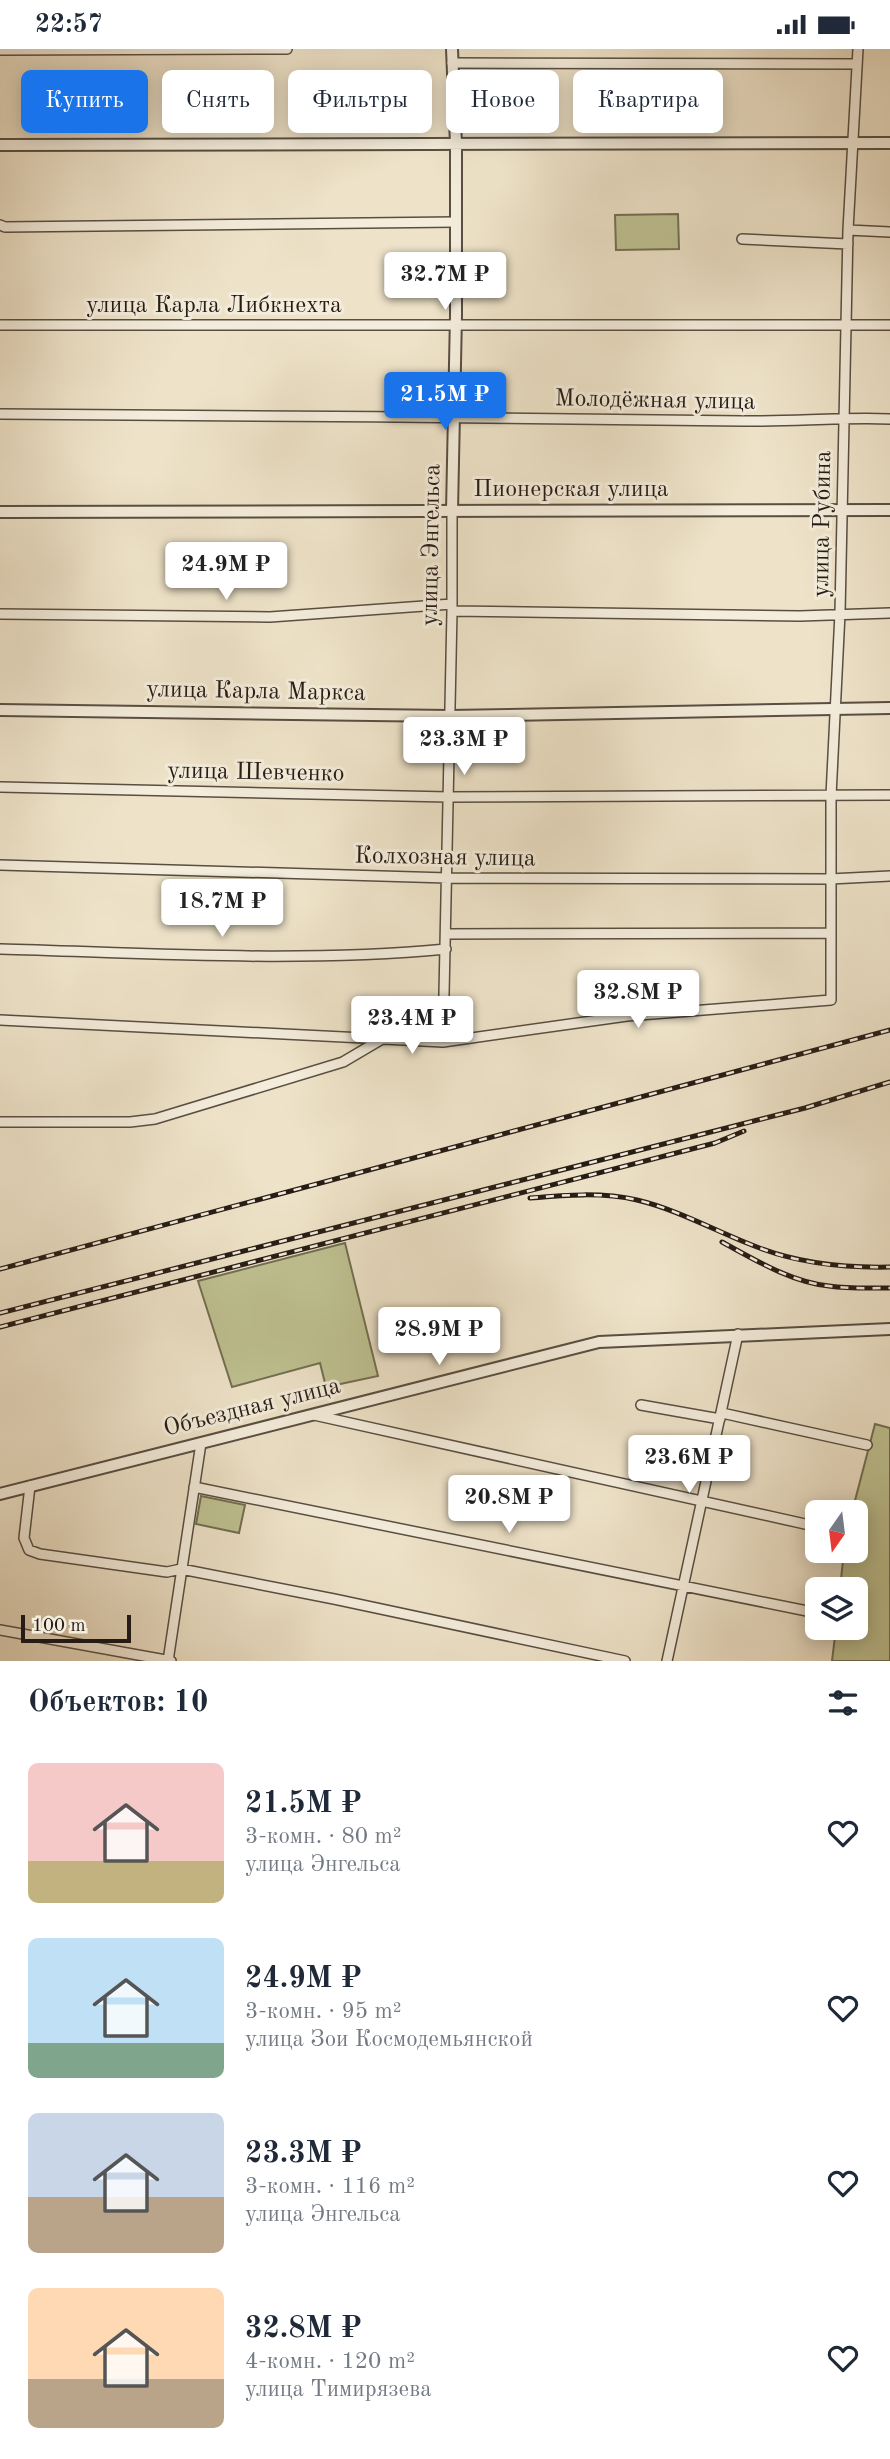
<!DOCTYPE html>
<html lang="ru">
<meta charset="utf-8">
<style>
body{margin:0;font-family:"Old Standard TT",serif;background:#f2f2f3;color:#1f2937;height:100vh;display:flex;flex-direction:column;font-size:26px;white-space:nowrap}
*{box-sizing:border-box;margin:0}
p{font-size:23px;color:#747a83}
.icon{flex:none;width:38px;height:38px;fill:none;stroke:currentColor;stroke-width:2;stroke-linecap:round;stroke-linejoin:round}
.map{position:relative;height:1612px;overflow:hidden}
.sheet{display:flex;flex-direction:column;background:#fff;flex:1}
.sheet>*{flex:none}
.guide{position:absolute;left:21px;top:21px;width:849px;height:63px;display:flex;gap:14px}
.needle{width:46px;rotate:194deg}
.tools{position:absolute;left:805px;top:1451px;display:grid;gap:14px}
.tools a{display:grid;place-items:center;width:63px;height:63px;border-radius:10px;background:#fff;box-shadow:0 4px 18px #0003;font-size:35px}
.scale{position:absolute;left:21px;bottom:18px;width:110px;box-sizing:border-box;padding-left:7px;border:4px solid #261c15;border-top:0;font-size:19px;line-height:24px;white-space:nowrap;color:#261c15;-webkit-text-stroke:5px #f4eddc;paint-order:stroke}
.price{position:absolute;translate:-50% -60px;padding:0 16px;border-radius:7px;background:#fff;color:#222;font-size:23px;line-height:46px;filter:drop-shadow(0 2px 4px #0008)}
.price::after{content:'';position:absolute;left:50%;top:42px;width:21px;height:16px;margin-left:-10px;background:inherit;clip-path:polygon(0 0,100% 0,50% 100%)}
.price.on{background:#1a73e8;color:#fff}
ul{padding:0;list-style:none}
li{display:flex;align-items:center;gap:21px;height:175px;padding:0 28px}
li span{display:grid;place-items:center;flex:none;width:196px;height:140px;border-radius:10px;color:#555}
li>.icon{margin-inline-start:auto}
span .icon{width:84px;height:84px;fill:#fffc;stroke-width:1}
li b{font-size:30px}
h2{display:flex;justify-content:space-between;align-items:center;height:84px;padding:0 28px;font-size:30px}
.chip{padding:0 24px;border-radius:10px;background:#fff;box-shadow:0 4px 18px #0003;font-size:24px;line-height:63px}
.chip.on{background:#1a73e8;color:#fff}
.status{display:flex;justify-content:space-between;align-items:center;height:49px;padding:0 35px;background:#fff;direction:ltr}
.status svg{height:19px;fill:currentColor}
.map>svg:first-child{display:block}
.green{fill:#bfc292;stroke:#726f54;stroke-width:2}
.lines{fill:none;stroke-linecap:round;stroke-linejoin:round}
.minor-casing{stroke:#584e42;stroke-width:12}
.tertiary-casing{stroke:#584e42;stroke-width:14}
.minor{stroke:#f4eddc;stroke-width:9}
.tertiary{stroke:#f4eddc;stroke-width:10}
.rail-casing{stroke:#261c15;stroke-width:5}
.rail{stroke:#f4eddc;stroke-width:2.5;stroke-dasharray:8;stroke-linecap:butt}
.labels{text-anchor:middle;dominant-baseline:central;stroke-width:6;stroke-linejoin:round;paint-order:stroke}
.street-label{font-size:24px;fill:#261c15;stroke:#f4eddc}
</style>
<div class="status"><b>22:57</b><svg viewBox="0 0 49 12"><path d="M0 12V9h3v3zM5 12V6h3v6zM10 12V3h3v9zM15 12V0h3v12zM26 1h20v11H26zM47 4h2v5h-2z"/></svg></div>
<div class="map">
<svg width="890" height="1612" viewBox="0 0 890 1612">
<rect width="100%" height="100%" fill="#eee3c9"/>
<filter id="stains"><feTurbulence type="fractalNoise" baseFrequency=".00286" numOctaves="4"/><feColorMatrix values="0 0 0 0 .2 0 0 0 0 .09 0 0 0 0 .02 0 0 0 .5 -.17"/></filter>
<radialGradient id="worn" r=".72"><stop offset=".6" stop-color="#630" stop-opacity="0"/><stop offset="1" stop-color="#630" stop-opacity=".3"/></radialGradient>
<!-- green -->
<path class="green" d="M678,165L679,200L616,201L615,166Z
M345,1194L378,1327L326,1338L320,1314L232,1338L198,1232Z
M875,1375L890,1379V1612H832L836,1579L856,1578V1540H840L844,1502H856V1463H852Z
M201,1447L245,1456L239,1484L196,1475Z"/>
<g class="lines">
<defs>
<path id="minor" d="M0,1L287,0
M452,14L857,15
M0,176L5,178L456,173
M848,181L890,183
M742,190L848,195
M0,276H890
M0,365C247,366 495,369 742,372C791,373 840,368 890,370
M452,562L800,567L890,564
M0,565L270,568L452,555
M0,738L448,748L890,746
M0,816L448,829L830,830L890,827
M446,885L830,884
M0,900C148,904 298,914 446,900
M0,971L443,993L627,967L831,951V747L840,564L848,181L858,0
M443,993L452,562V462
M0,1073H130L155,1070L343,1013L382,990
M641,1356L720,1370
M722,1364L867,1396
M314,1366L814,1477
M30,1437L24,1489L29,1501L40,1505L167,1523L181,1520L334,1550L625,1612
M194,1438L817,1564
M0,1581L171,1612
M168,1612L201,1394
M667,1612L738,1285"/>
<path id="tertiary" d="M0,96L890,94
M452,462L456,266V95L452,0
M0,463L890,461
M0,661L450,667L890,659
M0,1445L599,1293L890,1280"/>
</defs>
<!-- minor casing -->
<use href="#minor" class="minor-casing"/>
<!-- tertiary casing -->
<use href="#tertiary" class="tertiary-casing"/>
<!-- minor -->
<use href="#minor" class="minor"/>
<!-- tertiary -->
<use href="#tertiary" class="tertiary"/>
<defs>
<path id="rail" d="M530,1149C565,1146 602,1143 637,1151C679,1161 717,1183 757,1198C800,1215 845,1219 890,1218
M722,1193C755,1211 791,1233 829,1237C849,1240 870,1239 890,1239
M0,1220L890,981
M0,1264L805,1059L890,1033
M0,1278L715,1094L744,1082"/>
</defs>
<!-- rail casing -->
<use href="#rail" class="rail-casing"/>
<!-- rail -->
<use href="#rail" class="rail"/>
</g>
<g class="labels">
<!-- street labels -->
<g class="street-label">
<text x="214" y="257">улица Карла Либкнехта</text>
<text transform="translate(655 352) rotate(1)">Молодёжная улица</text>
<text x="571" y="441">Пионерская улица</text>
<text transform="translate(823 475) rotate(-89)">улица Рубина</text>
<text transform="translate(432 496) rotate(-89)">улица Энгельса</text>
<text transform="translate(256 643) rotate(1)">улица Карла Маркса</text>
<text transform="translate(256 724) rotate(1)">улица Шевченко</text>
<text transform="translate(445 809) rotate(1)">Колхозная улица</text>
<text transform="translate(252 1359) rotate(-14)">Объездная улица</text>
</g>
</g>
<rect width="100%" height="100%" filter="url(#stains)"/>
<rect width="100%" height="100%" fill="url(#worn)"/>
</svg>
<div class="tools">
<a><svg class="needle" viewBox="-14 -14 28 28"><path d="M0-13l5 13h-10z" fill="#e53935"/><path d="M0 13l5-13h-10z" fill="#747a83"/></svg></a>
<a><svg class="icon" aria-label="layers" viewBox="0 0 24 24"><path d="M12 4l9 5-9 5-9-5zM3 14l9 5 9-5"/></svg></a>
</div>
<div class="scale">100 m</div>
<b class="price" style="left:445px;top:263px">32.7M ₽</b>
<b class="price on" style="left:445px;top:383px">21.5M ₽</b>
<b class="price" style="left:226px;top:553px">24.9M ₽</b>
<b class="price" style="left:464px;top:728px">23.3M ₽</b>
<b class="price" style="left:222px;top:890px">18.7M ₽</b>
<b class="price" style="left:638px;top:981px">32.8M ₽</b>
<b class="price" style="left:412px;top:1007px">23.4M ₽</b>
<b class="price" style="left:439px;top:1318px">28.9M ₽</b>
<b class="price" style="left:689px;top:1446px">23.6M ₽</b>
<b class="price" style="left:509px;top:1486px">20.8M ₽</b>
<div class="guide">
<a class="chip on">Купить</a>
<a class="chip">Снять</a>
<a class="chip">Фильтры</a>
<a class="chip">Новое</a>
<a class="chip">Квартира</a>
</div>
</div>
<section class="sheet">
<h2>Объектов: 10<svg class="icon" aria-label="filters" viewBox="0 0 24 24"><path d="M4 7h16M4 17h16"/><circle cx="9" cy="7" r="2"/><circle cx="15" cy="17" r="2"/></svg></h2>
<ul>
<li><span style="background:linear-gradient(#f6c9c9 70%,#c2b280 0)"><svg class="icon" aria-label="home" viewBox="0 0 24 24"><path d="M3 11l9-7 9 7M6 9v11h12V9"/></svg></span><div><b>21.5M ₽</b><p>3-комн. · 80 m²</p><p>улица Энгельса</p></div><svg class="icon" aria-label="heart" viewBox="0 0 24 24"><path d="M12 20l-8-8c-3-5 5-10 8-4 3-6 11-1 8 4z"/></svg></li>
<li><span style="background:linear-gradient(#bfe0f5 75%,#7fa58c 0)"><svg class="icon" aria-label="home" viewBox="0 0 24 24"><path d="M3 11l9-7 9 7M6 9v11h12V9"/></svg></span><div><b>24.9M ₽</b><p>3-комн. · 95 m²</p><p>улица Зои Космодемьянской</p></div><svg class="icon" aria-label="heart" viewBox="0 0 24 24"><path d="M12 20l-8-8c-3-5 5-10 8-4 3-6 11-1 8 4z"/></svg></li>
<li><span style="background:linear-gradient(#c9d6e8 60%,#b9a48a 0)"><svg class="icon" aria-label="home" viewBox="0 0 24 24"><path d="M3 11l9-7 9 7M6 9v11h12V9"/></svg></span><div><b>23.3M ₽</b><p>3-комн. · 116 m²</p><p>улица Энгельса</p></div><svg class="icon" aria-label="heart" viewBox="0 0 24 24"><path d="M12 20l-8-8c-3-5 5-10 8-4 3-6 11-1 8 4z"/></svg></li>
<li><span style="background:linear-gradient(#ffd9b3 65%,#b9a48a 0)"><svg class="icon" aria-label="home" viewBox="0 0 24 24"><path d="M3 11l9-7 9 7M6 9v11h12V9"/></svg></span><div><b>32.8M ₽</b><p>4-комн. · 120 m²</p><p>улица Тимирязева</p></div><svg class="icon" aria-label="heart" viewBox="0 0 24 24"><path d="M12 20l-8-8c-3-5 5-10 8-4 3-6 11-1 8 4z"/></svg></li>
</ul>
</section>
